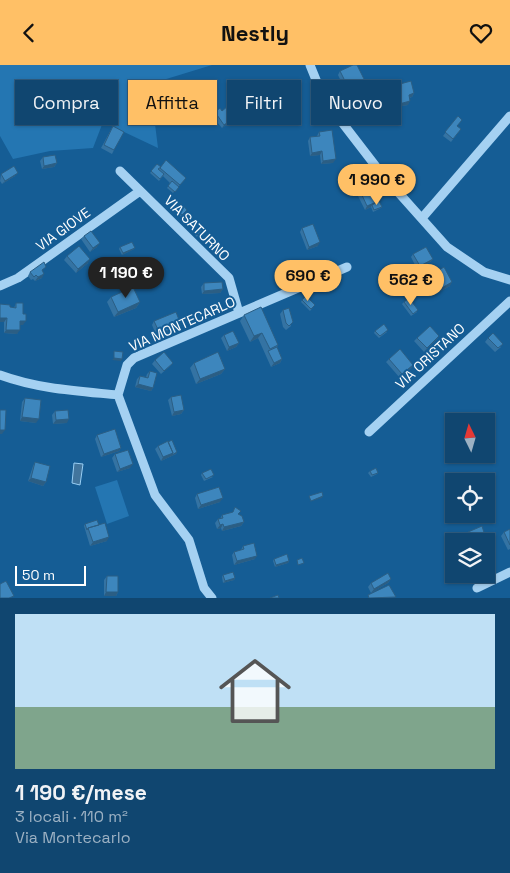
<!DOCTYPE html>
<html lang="it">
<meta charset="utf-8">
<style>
body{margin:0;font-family:"Space Grotesk",sans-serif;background:#1e5078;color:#f1f3f6;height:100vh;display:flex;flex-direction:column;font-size:19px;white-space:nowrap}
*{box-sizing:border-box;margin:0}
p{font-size:16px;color:#9cb1c3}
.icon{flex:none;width:28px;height:28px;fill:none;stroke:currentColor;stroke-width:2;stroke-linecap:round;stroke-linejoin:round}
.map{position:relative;height:533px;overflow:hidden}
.sheet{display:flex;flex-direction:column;background:#104670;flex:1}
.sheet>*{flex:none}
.top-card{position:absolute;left:15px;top:15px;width:480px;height:45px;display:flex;gap:10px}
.needle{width:32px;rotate:355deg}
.fabs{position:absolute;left:445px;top:348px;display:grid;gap:10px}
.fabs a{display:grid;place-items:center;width:50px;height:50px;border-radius:0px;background:#104670;box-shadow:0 1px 4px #0004,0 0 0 1px #305e83;font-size:25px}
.scale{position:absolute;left:15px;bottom:12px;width:71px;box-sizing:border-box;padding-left:5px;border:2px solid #fff;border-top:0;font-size:14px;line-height:18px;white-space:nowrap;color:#fff;-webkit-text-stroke:4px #155d95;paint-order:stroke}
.price{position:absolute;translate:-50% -42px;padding:0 11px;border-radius:18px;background:#ffc066;color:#111;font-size:16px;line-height:32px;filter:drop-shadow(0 1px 2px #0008)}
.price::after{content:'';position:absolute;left:50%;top:30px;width:15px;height:11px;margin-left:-8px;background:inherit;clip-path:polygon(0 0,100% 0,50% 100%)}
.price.current{background:#222;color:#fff}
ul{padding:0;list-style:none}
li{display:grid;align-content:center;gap:10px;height:265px;padding:0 15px}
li+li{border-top:1px solid #305e83}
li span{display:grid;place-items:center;height:155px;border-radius:0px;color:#555}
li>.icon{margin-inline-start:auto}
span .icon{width:90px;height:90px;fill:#fffc;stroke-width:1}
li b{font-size:21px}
.tag{padding:0 18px;border-radius:0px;background:#104670;box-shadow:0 1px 4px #0004,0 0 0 1px #305e83;font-size:18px;line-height:45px}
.tag.current{background:#ffc066;color:#111}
header{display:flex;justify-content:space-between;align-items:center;height:65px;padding:0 15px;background:#ffc066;color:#111;font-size:22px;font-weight:800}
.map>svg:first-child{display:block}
.green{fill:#2476b2}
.water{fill:#42759d;stroke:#98cef4}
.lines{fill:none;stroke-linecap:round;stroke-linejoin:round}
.minor{stroke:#a5d1f2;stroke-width:9}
.wall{fill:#3473a3}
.shaded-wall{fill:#2b5e84}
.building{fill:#3d86bd;stroke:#2b5e84}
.labels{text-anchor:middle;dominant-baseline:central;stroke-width:4;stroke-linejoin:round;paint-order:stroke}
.street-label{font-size:14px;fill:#fff;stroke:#155d95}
</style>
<header><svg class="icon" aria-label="back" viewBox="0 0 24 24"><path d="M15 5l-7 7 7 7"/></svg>Nestly<svg class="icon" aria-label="heart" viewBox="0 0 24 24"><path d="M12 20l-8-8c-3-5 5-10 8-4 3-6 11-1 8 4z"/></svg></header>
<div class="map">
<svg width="510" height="533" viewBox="0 0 510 533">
<rect width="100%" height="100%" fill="#155d95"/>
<!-- green -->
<path class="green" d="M0,0H212L150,19L158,83L103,57L93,83L50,86L13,94L0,71Z
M117,415L129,451L107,459L95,422Z"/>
<!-- water -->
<path class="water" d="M74,398L83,399L80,420L72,418Z"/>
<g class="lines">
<!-- minor -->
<path class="minor" d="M310,0L323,32L344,60L381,108L447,182L484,207L510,215
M120,106L229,213L239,248
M422,153L510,51
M0,221L18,213L140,126
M0,310C38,324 78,326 118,330
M369,367L510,236
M477,523L510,507
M212,533L204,523L189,475L155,430L118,330L127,300L134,293L347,202"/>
</g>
<!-- wall -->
<path class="wall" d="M340,6L365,16L362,20L346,27L338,10Z
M400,19L414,28L412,32L409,33L408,40L396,42L393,29L396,25L398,24V22Z
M222,46L235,52L233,55L222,63L212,51L215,47Z
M458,51L457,61L461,64L451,77L443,71Z
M113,61L114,85L112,89L101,83Z
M319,67L333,98L321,99L320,90L310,91L308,76L310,72L317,71Z
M43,92L57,98L54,102L42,104L40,96Z
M157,99L160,102L186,113L173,128L167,123L170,118L163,111L159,116L150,108Z
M1,109L15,111L2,119L0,116Z
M361,128L379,136L382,142L381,143L373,147L371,142L365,145L358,131Z
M176,143L186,147L181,152L175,145Z
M200,161L203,164L197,172L193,168Z
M302,163L318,181L307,185L300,167Z
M84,171L97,182L90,187L81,174Z
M120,182L134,184L122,190L119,184Z
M413,189L433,194L430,197L417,204L411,192Z
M67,191L88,198L76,208L64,195Z
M43,206L42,213L35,216L33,214L31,215L28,211L30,207Z
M431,210L450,221L437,228L429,213Z
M204,218L223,224L220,228L202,229L201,222Z
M111,232L140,237L136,243L114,252L107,237Z
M302,235L315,240L310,246L301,237Z
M404,237L417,247L411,251L402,239Z
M16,238L23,249V260H20L17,269L4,268V257L10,242L14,243Z
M283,245L291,261L286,265L283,262L280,249Z
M244,250L278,280L277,282L282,294L280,298L271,302L258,273L250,277L240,256Z
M154,256L179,263L157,272L152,260Z
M375,266L387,267L379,273L374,268Z
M224,270L239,278L236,282L227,286L221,273Z
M439,271L437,274L424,287L414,276L417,273Z
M488,273L501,282L495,287L485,277Z
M389,294L413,300L411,303L400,313L386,297Z
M155,295L173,298L170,301L161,309L152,299Z
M194,298L225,304L221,309L196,319L190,303Z
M150,306L153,323L151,326L135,322L137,314L140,311L146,312L147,309Z
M171,332L184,345L181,349L172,351L168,335Z
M25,333L36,358L20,356L22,337Z
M55,346L67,358L53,359L52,350Z
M97,370L121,383L119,386L101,392L95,374Z
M158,381L177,387L176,389L161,396L155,384Z
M115,389L130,403L117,407L112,393Z
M35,397L46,417L43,421L28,416L33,401Z
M370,406L378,408L377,409L371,412L368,408Z
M202,408L213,412L204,416L201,410Z
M197,429L220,437L198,444L195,433Z
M238,449L244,457L241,461L222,466L221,463L217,464L215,458L218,454H220L222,450Z
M85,459L99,460L107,476L90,481L84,461Z
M510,464V484L508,485L501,471L504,467Z
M468,467L485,476H468L465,470Z
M243,481L255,494L234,500L232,490L234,487L241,485Z
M274,494L289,496L288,498L275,502L273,496Z
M223,510L235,513L234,515L223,518L222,512Z
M107,511L118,527L116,531H104V515Z
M391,514L388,518L371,528L368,522L371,518Z"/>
<!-- shaded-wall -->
<path class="shaded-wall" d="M365,16L362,20L346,27L349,24Z
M414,28L412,32L406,33L409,30Z
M410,36L408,40L396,42L399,39Z
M235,52L233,55L222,63L224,60Z
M322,86L320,90L310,91L312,88Z
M336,94L333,98L321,99L323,96Z
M57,98L54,102L42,104L44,101Z
M18,108L15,111L2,119L5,116Z
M381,135L378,138L372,140L371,142L365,145L367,141Z
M320,177L318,181L307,185L309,182Z
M100,178L97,182L90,187L93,183Z
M135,183L134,184L122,190L123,188Z
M90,194L88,198L76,208L78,204Z
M433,194L430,197L417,204L420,201Z
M44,209L42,213L35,216L38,212Z
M452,217L450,221L437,228L440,224Z
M223,224L220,228L202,229L204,226Z
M140,237L136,243L114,252L118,247Z
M0,253H7L4,257H0Z
M20,256H26L23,260H18Z
M181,260L179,263L157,272L160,269Z
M6,265H20L17,269L4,268Z
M262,268L258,273L250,277L254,271Z
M439,271L437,274L424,287L427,283Z
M239,278L236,282L227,286L229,282Z
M114,293L122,294L121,296L112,295Z
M282,294L280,298L271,302L274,298Z
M413,300L411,303L400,313L402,309Z
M225,304L221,309L196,319L200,314Z
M138,319L153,323L151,326L135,322Z
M184,345L181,349L172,351L174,347Z
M22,352L39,354L36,358L20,356Z
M69,354L67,358L53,359L56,355Z
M0,365H5L2,369H0Z
M121,383L119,386L101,392L104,389Z
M177,387L176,389L161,396L163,392L173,388Z
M133,399L130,403L117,407L120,404Z
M31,413L46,417L43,421L28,416Z
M323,431L322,433L309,437L311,436Z
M223,433L220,437L198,444L201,440Z
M244,457L241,461L222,466L224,462Z
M223,459L221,463L217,464L220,460Z
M109,472L107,476L90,481L93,477Z
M257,491L255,494L234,500L237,496Z
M289,496L288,498L275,502L276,500Z
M235,513L234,515L223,518L225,516Z
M391,514L388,518L371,528L374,524Z
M106,527H118L116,531H104Z"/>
<!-- building -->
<path class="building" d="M353,0H357L365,16L349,24L340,6Z
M411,16L414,28L409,30L410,36L399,39L396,25L401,24L400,19Z
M228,41L235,52L224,60L215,47L220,43L222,46Z
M458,51L462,55L457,61L461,64L453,74L445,67Z
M113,61L124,67L114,85L104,80Z
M332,65L336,94L323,96L322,86L312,88L310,72L320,71L319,67Z
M55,90L57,98L44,101L43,92Z
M166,95L186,113L180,120L160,103Z
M157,99L161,102L158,104L164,109L160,114L151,106Z
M14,101L18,108L5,116L1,109Z
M172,116L179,122L175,127L168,121Z
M374,121L381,135L367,141L361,128Z
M379,136L382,142L374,145L372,140Z
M181,138L187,145L182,150L176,143Z
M313,159L320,177L309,182L302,163Z
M200,161L203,164L198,170L194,166Z
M91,166L100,178L93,183L84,171Z
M132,177L135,183L123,188L120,182Z
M79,181L90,194L78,204L67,191Z
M426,182L433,194L420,201L413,189Z
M44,197L46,202L42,205L44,209L38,212L36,210L34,212L30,207Z
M444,202L452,217L440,224L431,210Z
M222,217L223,224L204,226V218Z
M133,222L140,237L118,247L111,232Z
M306,231L315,240L311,244L302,235Z
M409,233L418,245L413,249L404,237Z
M16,238H23V249H26V256H20V265H6L7,253H0V239L10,240V242L16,243Z
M261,242L278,280L270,284L262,268L254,271L244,250Z
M289,243L293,257L289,261L286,258L283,245Z
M176,247L181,260L160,269L154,256Z
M384,259L388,265L380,271L375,266Z
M430,261L439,271L427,283L417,273Z
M233,266L239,278L229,282L224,270Z
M493,268L503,279L498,283L488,273Z
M277,282L282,294L274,298L268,286Z
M400,284L413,300L402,309L389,294Z
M114,286L123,287L122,294L114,293Z
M164,287L173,298L164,306L155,295Z
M218,287L225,304L200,314L194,298Z
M150,306L157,308L153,323L138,319L140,311L148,313Z
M181,330L184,345L174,347L171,332Z
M25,333L41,335L39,354L22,352Z
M0,345H6L5,365H0Z
M68,345L69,354L56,355L55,346Z
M115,364L121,383L104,389L97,370Z
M172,375L177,387L172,390L173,388L168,377Z
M168,376L173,388L163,392L158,381Z
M128,385L133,399L120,404L115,389Z
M35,397L50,401L46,417L31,413Z
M376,403L378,408L372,410L370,406Z
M211,404L214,410L206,414L202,408Z
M219,422L223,433L201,440L197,429Z
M322,427L323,431L311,436L309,431Z
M235,442L241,446L238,449L242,451L244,457L224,462L223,459L220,460L218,454L223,453L222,450L233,447Z
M97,455L99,460L88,463L87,465L85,459Z
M105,458L109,472L93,477L88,463Z
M482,461L486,474L481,476H472L468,467Z
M510,464V480L504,467Z
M254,478L257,491L237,496L234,487L244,484L243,481Z
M287,489L289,496L276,500L274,494Z
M302,493L304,498L298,500L297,495Z
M233,507L235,513L225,516L223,510Z
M388,508L391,514L374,524L371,518Z
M107,511H118V527H106Z
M6,516L14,531L9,533H0V519Z
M389,520L396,532L369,533L368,530Z
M278,530L279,533H270Z"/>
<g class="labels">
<!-- street labels -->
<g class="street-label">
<text transform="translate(197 163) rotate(45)">VIA SATURNO</text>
<text transform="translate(63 164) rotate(-36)">VIA GIOVE</text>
<text transform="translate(182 259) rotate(-24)">VIA MONTECARLO</text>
<text transform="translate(430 291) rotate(-43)">VIA ORISTANO</text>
</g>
</g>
</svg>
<div class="fabs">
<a><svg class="needle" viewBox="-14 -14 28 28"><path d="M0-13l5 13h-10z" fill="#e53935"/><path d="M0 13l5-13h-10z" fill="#9cb1c3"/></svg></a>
<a><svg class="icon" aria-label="locate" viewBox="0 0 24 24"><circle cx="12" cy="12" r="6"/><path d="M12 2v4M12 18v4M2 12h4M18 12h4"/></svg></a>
<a><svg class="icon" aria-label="layers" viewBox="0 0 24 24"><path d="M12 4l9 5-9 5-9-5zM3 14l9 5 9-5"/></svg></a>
</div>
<div class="scale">50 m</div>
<b class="price" style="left:377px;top:141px">1 990 €</b>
<b class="price current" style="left:126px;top:234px">1 190 €</b>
<b class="price" style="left:308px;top:237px">690 €</b>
<b class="price" style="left:411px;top:241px">562 €</b>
<div class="top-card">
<a class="tag">Compra</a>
<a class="tag current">Affitta</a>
<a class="tag">Filtri</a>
<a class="tag">Nuovo</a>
</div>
</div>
<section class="sheet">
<ul>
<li><span style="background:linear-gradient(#bfe0f5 60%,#7fa58c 0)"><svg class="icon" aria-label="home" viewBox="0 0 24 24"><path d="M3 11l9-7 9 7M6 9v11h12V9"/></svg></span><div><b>1 190 €/mese</b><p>3 locali · 110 m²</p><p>Via Montecarlo</p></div></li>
</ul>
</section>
